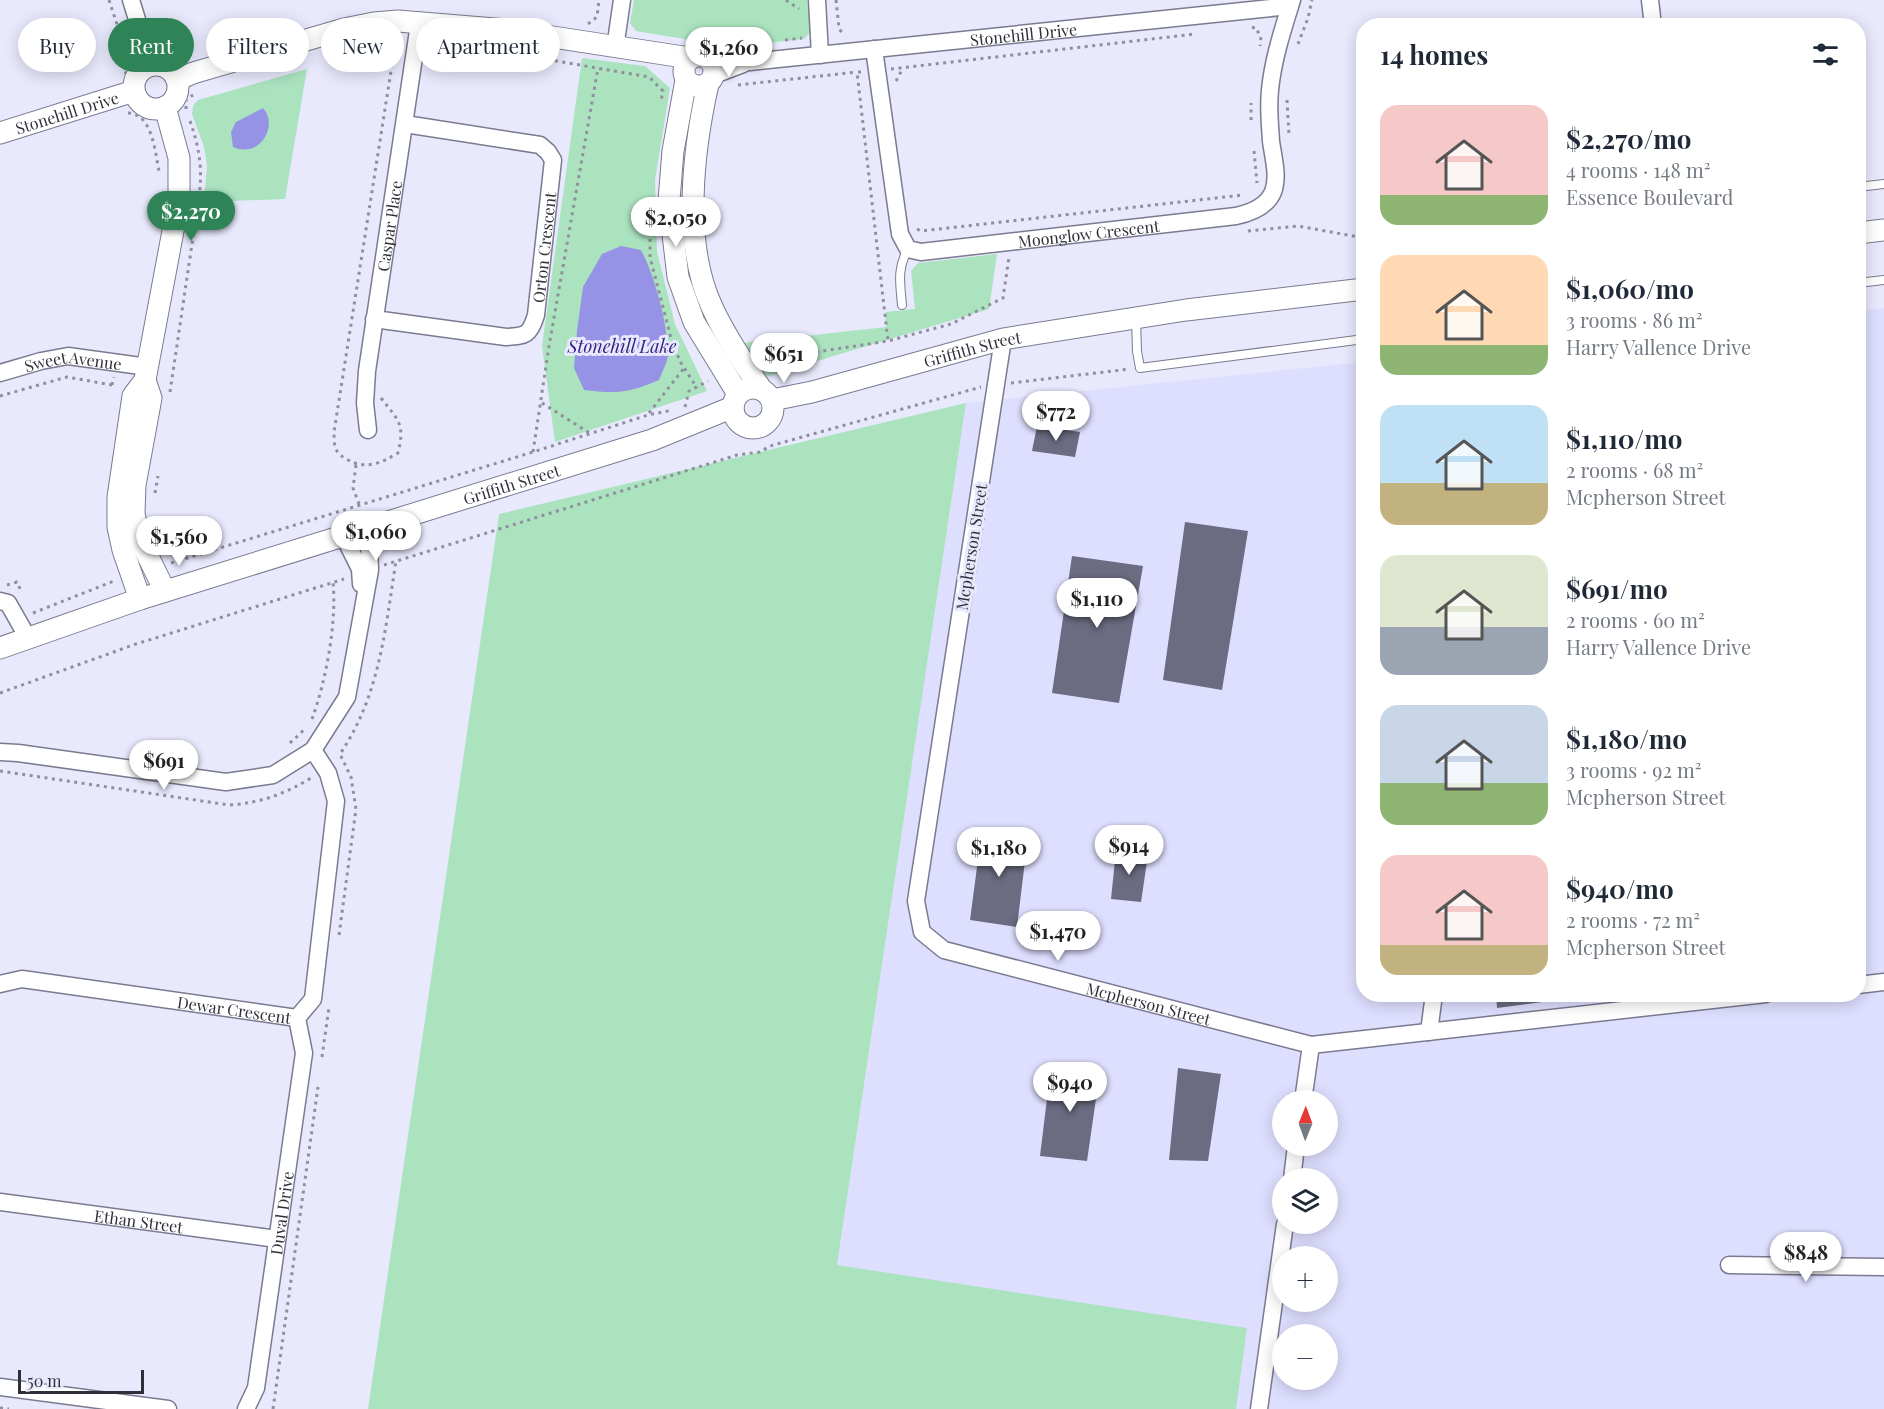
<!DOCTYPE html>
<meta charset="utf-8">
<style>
body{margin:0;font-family:"Playfair Display",serif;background:#f6f6f7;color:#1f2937;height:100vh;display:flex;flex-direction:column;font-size:22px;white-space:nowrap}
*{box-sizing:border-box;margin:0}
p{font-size:20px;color:#747a83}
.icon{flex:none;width:33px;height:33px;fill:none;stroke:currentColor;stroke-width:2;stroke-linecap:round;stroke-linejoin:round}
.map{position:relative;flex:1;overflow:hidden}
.details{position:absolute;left:1356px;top:18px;width:510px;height:984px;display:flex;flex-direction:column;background:#fff;border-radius:24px;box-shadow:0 3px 15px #0003}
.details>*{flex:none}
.guide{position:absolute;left:18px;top:18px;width:570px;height:54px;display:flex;gap:12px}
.needle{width:39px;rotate:1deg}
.buttons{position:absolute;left:1272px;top:1090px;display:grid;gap:12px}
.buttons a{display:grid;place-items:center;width:66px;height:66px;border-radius:50%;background:#fff;box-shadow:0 3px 15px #0003;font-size:30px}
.scale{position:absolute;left:18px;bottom:15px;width:126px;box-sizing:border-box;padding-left:6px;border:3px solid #2f2f39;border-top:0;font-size:16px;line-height:21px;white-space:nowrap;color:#2f2f39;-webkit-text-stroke:4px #e9e9fd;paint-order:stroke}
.price{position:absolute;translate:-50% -51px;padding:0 14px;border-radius:21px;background:#fff;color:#222;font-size:20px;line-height:39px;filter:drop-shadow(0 2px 3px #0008)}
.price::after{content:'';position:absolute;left:50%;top:36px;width:18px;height:14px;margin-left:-9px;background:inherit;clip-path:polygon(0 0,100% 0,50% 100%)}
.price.selected{background:#2f8457;color:#fff}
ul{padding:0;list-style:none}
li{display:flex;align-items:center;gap:18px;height:150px;padding:0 24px}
li span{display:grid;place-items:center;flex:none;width:168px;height:120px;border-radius:18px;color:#555}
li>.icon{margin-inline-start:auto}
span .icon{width:72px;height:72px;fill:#fffc;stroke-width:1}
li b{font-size:26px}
h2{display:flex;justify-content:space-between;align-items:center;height:72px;padding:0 24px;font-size:26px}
.pill{padding:0 21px;border-radius:27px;background:#fff;box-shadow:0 3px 15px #0003;font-size:21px;line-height:54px}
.pill.selected{background:#2f8457;color:#fff}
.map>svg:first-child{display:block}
.built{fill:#dedeff;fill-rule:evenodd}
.green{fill:#abe3bf}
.water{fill:#9692e5}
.building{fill:#6b6b81}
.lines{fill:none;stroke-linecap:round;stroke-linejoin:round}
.service-casing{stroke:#7a7a90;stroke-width:10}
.minor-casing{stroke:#7a7a90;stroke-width:19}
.tertiary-casing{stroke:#7a7a90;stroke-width:23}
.path{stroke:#8f8f9e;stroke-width:3;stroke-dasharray:3 4.5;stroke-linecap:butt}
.service{stroke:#fff;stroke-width:8}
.minor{stroke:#fff;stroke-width:16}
.tertiary{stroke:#fff;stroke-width:21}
.labels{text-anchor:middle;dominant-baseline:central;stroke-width:6;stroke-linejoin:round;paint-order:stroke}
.street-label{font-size:16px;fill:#2f2f39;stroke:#e9e9fd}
.water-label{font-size:18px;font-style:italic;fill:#372383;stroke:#e9e9fd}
</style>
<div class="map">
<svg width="1884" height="1409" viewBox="0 0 1884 1409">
<rect width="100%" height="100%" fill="#e9e9fd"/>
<!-- built -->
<path class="built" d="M1884,308V1409H1236L1247,1328L837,1266L966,403L1363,362L1364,994H1858V311ZM1282,1101H1328V1146H1282ZM1282,1179H1328V1224H1282ZM1282,1257H1328V1302H1282ZM1282,1335H1328V1380H1282Z"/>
<!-- green -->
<path class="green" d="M634,0H807L811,31L804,39L733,47L636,31L630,23Z
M582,58L645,66L670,88L655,180L657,252L675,324L707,391L555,442L542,346Z
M307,69L285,199L204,202L207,166L204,147L192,114L193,106L198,100Z
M997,254L989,309L768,376L754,365L742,343L886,327L885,312L915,309L911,271L918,263Z
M966,403L837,1265L1247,1328L1236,1409H368L499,514Z"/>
<!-- water -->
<path class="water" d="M263,108C279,125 260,159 233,147L231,132L236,122Z
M621,246L641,250C655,276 668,325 668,354C668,362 662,372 659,380C629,393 616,394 584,390L574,368L577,331L583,287L602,254Z"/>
<!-- building -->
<path class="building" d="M1037,426L1080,432L1075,457L1032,451Z
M1185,522L1248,531L1222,690L1163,680Z
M1072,556L1143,566L1119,703L1052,693Z
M982,829L1028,836L1017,927L970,920Z
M1116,851L1148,855L1141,902L1111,899Z
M1496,994H1571L1572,998L1497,1008Z
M1051,1066L1100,1071L1087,1161L1040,1156Z
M1178,1068L1221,1074L1208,1161L1169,1160Z"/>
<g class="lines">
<defs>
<path id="service" d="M1858,187L1884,184
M1858,283L1884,280
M902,305C900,282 897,269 908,249
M1136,318L1137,351L1140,368L1364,339"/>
<g id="minor">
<path d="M131,0L151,65"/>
<path d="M817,0L820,55"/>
<path d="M1650,0L1653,26"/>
<path d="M615,48L622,0"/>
<path id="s1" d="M874,49L900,234L908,249L921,252L1236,216C1250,213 1267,206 1273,192C1279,176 1273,157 1271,141C1270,124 1268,107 1270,90C1273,59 1283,29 1292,0"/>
<path id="s2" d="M710,60L750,62L1290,6"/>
<path d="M714,75L743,64"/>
<path id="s3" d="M374,319L506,337C526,336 530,335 536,315L553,160L548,152L540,145L405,124"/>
<path id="s4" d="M1003,339L916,901L922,932L944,950L1311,1045L1766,994"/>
<path id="s5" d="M0,373L41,361L68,356L148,367"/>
<path id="s6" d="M368,430L365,403L367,371L419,24"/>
<path d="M343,535L360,569L361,584"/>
<path d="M0,601L8,603L28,638"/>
<path d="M0,752L18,753L226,782L273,775L313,750L347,697L370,570L369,544L364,528"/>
<path id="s7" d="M0,984L22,979L297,1018"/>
<path d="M1858,985L1884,982"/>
<path d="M297,1018L313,999L336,801L328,773L313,750"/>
<path d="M1429,1032L1434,994"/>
<path d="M1303,1101L1311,1045"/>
<path d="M1292,1179L1296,1146"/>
<path id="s8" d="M0,1202L277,1239"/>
<path d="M1729,1265L1884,1267"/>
<path d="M0,1387L168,1409"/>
<path id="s9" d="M246,1409L256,1388L304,1053L297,1018"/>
<path d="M1259,1409L1285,1224"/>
</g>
<g id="tertiary">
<circle cx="699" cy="71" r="15"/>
<circle cx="156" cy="87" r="22"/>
<path d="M177,80L193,73L344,29L374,23L398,21L507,30L690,58"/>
<path d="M686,80L673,151L669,200L678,277L694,322L738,394"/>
<path d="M708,84C693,151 682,243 712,307C725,336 744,364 762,390"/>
<path id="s10" d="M0,133L134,91"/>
<path d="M1858,233L1884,230"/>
<path d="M145,380L151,398L135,485L134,513L138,536L165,591"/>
<circle cx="753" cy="408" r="20"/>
<path id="s11" d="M772,400L812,392L1003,339L1186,310L1364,289"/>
<path d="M140,599L123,550L118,527V497L133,396L145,380L179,199V158L165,107"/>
<path id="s12" d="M0,648L140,599L652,440L733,407"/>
</g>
</defs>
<!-- service casing -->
<use href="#service" class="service-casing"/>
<!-- minor casing -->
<use href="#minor" class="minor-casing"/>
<!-- tertiary casing -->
<use href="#tertiary" class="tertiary-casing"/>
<!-- path -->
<path class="path" d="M109,0L129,61
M786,0L799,9
M836,0L839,28L843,35
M588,24L597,17L599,0
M1252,28L1255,27L1261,37L1260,46
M785,40L802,38
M1298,44L1308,18L1312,0
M481,48L649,77L663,91L661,101
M325,56L359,47
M891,69L1195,34
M861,72H857L888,341
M125,74L129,67V61L133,60
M896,81L903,68
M738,85L857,72
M1287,100L1289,135
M186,109V100L193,95
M128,113C153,114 155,153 159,171
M1251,120V103
M190,121C199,146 203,170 199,196
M1254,151L1257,183
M650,209V257L672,342L681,363L697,388
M917,229L921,231L1243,195
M1248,231L1298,226L1364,238
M764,360L888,341L951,324L1003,298L1009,257
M1011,383L1130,369
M112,385L114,377
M170,392L195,224
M0,396L67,377L112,385
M381,398C399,421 405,424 398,453C381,463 366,470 348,460C342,457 336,452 335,446C334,442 334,436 334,432L394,52L389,42
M542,403L591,434
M685,407L689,391L708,381
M649,413L684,368
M533,452L549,346L598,68
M356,465L353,488L359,504
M155,493L158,476
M171,563L533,452L648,415L673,410
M384,565L737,455L760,452L770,446L981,387
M7,585L17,582L21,591
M33,613L114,581
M0,693L133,645L344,579
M312,719C326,681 337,622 333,582
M290,743L305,729
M0,771L229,805C260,803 285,794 311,778
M339,935L356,809L351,777L340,754C380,695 385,630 396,561
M322,1057L329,1007
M0,1408L9,1409
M273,1409L318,1087"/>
<!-- service -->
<use href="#service" class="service"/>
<!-- minor -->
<use href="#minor" class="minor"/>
<!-- tertiary -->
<use href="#tertiary" class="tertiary"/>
</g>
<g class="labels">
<!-- street labels -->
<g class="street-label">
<text stroke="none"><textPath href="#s2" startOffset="315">Stonehill Drive</textPath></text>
<text stroke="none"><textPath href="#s10" startOffset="70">Stonehill Drive</textPath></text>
<text stroke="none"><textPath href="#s6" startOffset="206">Caspar Place</textPath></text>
<text stroke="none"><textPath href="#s1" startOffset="386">Moonglow Crescent</textPath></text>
<text stroke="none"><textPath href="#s3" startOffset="243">Orton Crescent</textPath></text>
<text stroke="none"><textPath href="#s11" startOffset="207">Griffith Street</textPath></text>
<text stroke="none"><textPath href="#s5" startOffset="75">Sweet Avenue</textPath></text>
<text stroke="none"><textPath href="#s12" startOffset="537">Griffith Street</textPath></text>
<text transform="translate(971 547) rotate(-81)">Mcpherson Street</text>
<text stroke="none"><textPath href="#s4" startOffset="840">Mcpherson Street</textPath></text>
<text stroke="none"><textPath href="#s7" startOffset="237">Dewar Crescent</textPath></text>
<text stroke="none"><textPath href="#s9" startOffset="200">Duval Drive</textPath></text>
<text stroke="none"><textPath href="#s8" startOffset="140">Ethan Street</textPath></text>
</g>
<!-- water labels -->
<g class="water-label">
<text x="622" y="346">Stonehill Lake</text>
</g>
</g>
</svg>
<div class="buttons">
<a><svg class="needle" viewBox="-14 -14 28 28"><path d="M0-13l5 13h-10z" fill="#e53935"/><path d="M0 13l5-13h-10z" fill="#747a83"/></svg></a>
<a><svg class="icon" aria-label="layers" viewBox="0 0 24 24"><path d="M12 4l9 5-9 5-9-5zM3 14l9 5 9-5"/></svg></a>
<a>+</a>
<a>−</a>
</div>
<div class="scale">50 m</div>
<b class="price" style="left:729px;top:78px">$1,260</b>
<b class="price selected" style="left:191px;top:242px">$2,270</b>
<b class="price" style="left:676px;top:248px">$2,050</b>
<b class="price" style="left:784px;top:384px">$651</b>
<b class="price" style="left:1056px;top:442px">$772</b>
<b class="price" style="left:376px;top:562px">$1,060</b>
<b class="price" style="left:179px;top:567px">$1,560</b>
<b class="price" style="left:1097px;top:629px">$1,110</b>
<b class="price" style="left:164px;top:791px">$691</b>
<b class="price" style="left:1129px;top:876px">$914</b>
<b class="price" style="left:999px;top:878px">$1,180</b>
<b class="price" style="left:1058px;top:962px">$1,470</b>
<b class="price" style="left:1070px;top:1113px">$940</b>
<b class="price" style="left:1806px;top:1283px">$848</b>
<div class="guide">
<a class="pill">Buy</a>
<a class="pill selected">Rent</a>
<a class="pill">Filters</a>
<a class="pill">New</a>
<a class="pill">Apartment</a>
</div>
<section class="details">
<h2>14 homes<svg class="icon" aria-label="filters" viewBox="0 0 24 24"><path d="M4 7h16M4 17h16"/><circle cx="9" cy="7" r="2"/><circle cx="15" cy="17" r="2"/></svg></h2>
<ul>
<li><span style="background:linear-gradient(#f6c9c9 75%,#8fb573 0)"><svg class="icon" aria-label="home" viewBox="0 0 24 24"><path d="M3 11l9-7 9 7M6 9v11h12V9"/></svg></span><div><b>$2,270/mo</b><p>4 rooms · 148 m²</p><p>Essence Boulevard</p></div></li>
<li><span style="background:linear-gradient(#ffd9b3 75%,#8fb573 0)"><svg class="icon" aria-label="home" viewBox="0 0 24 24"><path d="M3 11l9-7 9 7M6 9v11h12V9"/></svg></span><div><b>$1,060/mo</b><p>3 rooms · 86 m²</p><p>Harry Vallence Drive</p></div></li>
<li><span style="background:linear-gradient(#bfe0f5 65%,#c2b280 0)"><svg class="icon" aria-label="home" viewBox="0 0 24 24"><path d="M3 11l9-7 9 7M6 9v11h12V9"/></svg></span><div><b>$1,110/mo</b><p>2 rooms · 68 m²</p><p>Mcpherson Street</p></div></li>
<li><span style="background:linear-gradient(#dfe7d0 60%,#9aa5b1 0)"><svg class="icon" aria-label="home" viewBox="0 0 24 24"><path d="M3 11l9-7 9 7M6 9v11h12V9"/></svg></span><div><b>$691/mo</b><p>2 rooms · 60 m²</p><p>Harry Vallence Drive</p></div></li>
<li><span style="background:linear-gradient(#c9d6e8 65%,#8fb573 0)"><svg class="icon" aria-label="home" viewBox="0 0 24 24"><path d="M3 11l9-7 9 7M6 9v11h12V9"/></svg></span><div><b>$1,180/mo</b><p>3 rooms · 92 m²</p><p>Mcpherson Street</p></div></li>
<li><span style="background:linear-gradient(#f6c9c9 75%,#c2b280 0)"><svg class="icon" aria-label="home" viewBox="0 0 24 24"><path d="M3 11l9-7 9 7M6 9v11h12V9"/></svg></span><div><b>$940/mo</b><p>2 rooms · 72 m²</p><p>Mcpherson Street</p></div></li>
</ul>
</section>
</div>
